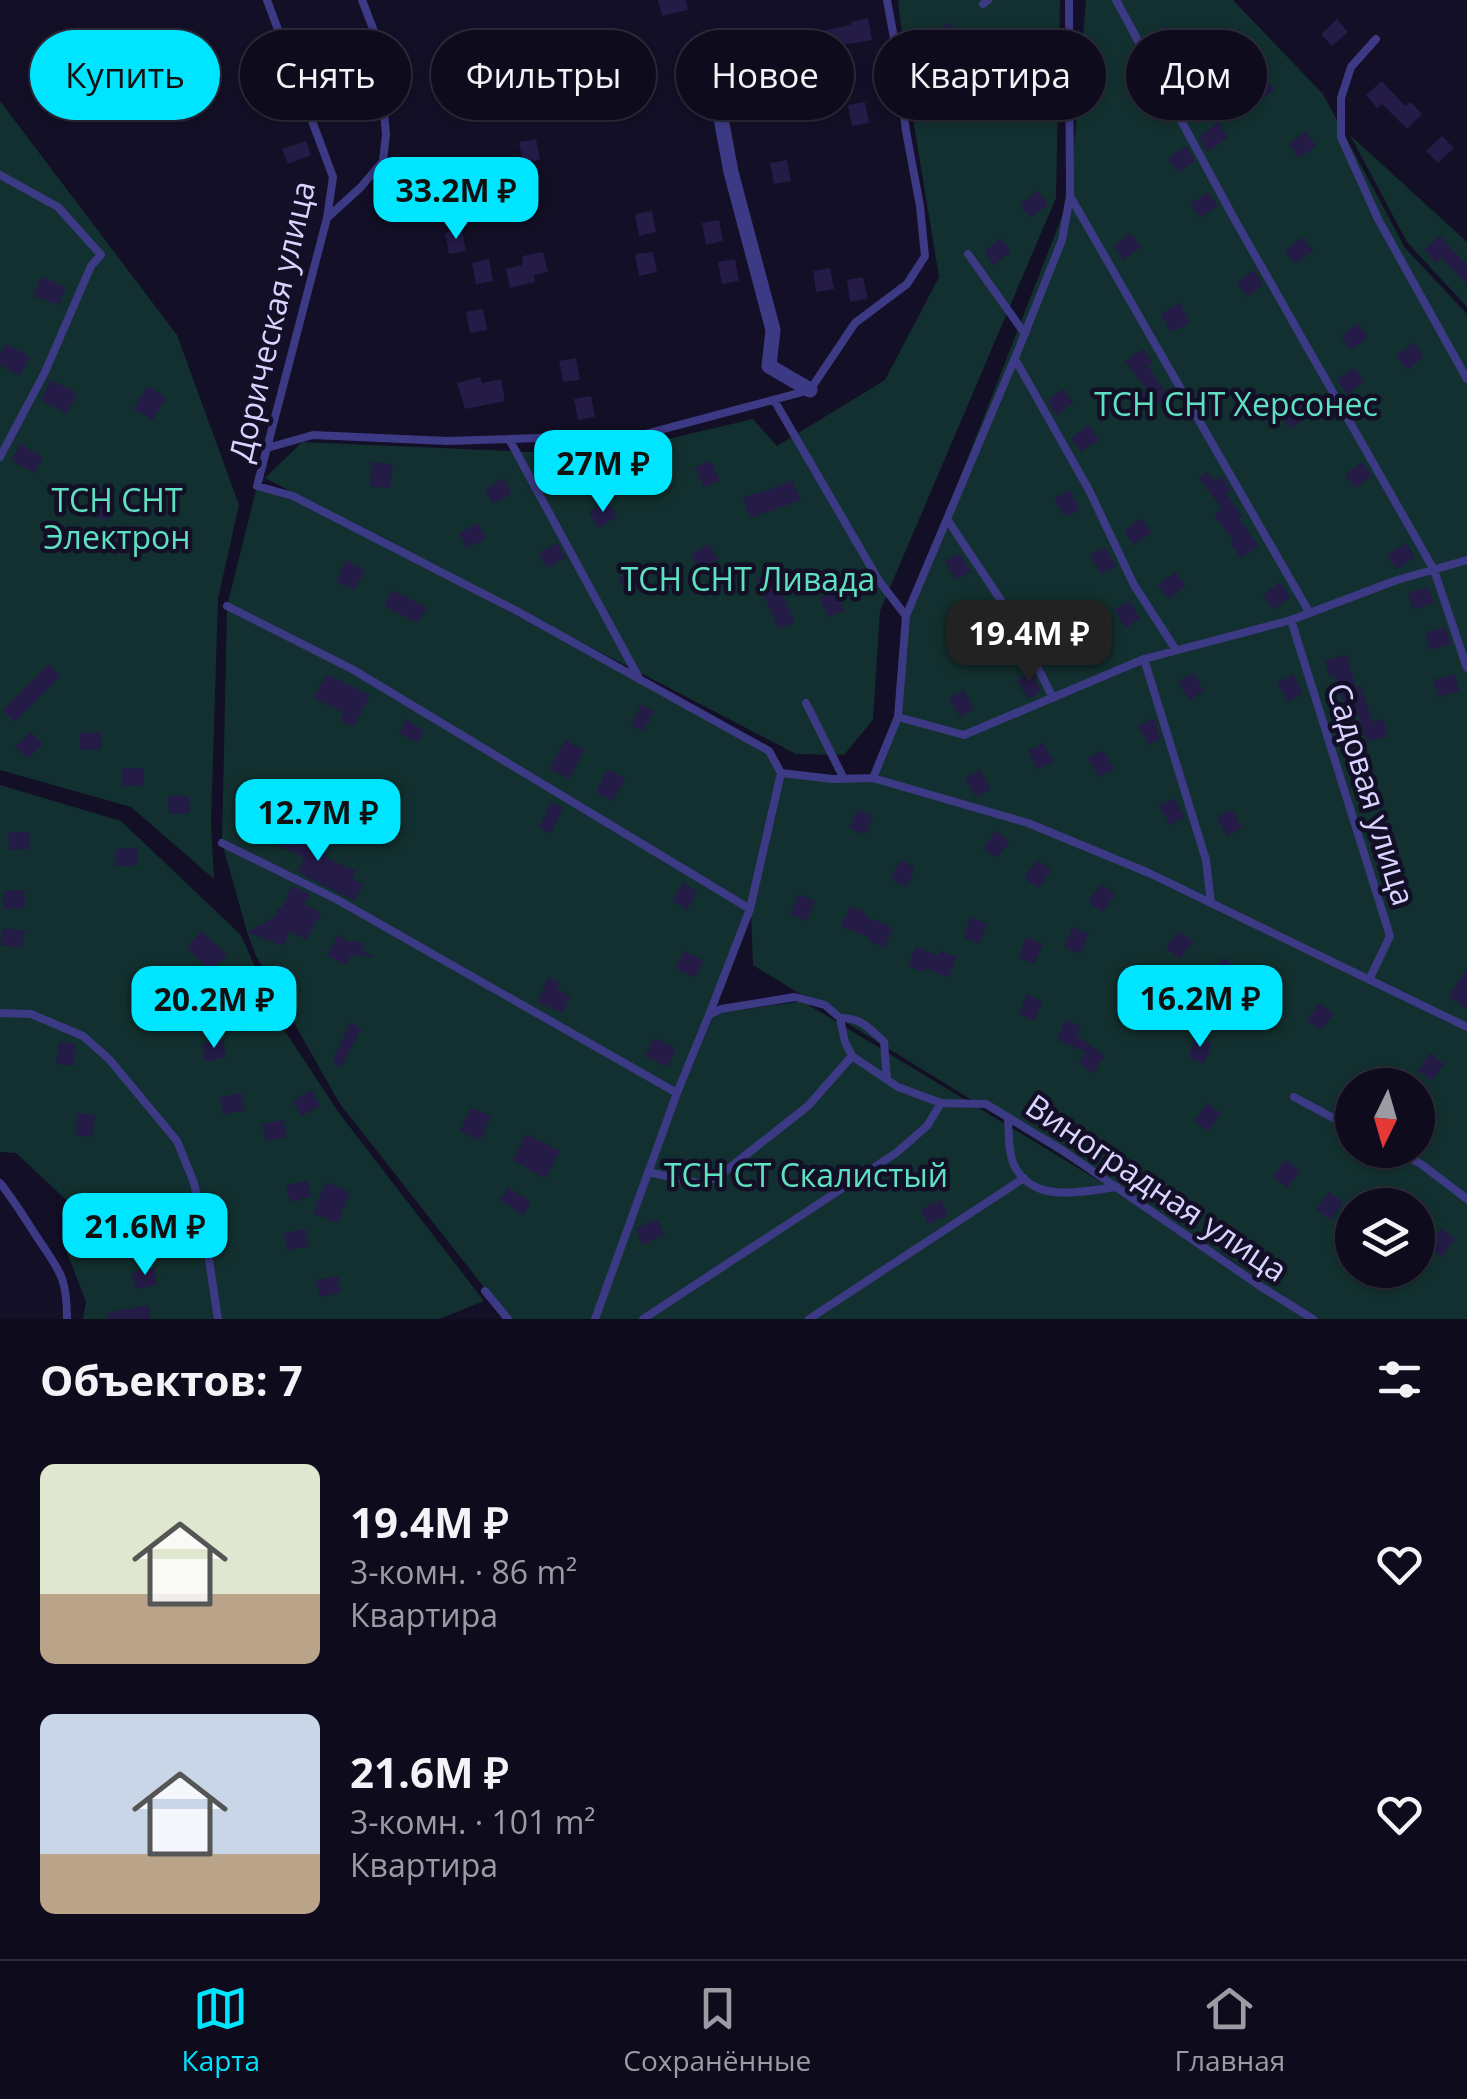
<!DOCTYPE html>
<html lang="ru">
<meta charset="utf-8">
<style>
body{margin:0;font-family:"Open Sans",sans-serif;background:#171425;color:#f1f3f6;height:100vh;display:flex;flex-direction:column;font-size:38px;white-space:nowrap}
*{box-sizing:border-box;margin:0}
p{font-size:32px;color:#9b9ba3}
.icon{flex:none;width:55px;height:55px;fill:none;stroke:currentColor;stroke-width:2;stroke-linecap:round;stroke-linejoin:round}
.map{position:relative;height:1319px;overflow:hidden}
.side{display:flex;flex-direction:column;background:#0e0b1c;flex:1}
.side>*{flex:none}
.guide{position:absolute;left:30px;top:30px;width:1408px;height:90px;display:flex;gap:20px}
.needle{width:65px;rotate:185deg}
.tools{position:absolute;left:1335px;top:1068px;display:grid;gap:20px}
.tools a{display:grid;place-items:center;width:100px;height:100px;border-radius:50%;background:#0e0b1c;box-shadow:0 2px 8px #0004,0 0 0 2px #2e2b3b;font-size:50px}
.price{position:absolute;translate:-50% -85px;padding:0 22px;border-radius:20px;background:#00e5ff;color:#111;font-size:32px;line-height:65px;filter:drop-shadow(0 2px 5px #0008)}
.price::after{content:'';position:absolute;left:50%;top:60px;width:30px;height:22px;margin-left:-15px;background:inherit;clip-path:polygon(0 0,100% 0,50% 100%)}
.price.on{background:#222;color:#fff}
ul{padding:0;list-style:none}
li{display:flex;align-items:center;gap:30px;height:250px;padding:0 40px}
li span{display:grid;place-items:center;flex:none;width:280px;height:200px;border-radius:15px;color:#555}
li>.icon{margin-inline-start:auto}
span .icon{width:120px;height:120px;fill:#fffc;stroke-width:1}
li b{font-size:42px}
h2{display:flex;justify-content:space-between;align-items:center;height:120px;padding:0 40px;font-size:42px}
.chip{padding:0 35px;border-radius:45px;background:#0e0b1c;box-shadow:0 2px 8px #0004,0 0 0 2px #2e2b3b;font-size:35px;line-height:90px}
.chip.on{background:#00e5ff;color:#111}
.menu{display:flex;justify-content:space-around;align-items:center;height:140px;border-top:2px solid #2e2b3b;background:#0e0b1c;font-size:28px;color:#9b9ba3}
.menu a{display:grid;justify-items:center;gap:5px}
.menu .on{color:#00e5ff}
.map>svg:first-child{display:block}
.garden{fill:#12302f;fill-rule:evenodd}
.building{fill:#241b47}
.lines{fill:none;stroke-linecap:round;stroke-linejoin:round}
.lane{stroke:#3d3a85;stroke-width:8}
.street{stroke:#3d3a85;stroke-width:15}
.labels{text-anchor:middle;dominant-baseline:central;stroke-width:9;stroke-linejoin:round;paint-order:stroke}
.street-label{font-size:32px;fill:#d9d4ff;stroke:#130f26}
.park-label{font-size:32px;fill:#5fe0c0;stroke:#130f26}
</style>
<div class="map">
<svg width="1467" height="1319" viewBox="0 0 1467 1319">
<rect width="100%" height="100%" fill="#130f26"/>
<!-- garden -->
<path class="garden" d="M898,0H1060L1056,198L880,611L873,720L844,755L796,754L265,478L302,442L600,455L753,419L777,446L885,380L939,277L909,95Z
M1086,0H1233L1323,94L1405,248L1467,314V1319H509L340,1104L256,956L247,932L222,843L227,606L257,486L293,496L769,751L781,773L873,778L898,717L906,616L1070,196ZM751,913L753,965L1278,1289L802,1001L714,1014L650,1168ZM1352,1085H1418V1150H1352ZM1352,1205H1418V1270H1352Z
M0,101L177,335L239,505L218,599L211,823L214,879L131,807L0,770Z
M1350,135L1467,242V307L1407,242Z
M0,785L121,821L241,935L279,1022L339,1113L484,1301L439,1319H83L86,1302L63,1242L77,1210L16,1153L0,1152Z"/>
<!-- building -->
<path class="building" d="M658,0H686L688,10L662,16Z
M868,18L872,40L843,45V49L813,56L815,61L798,64L794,43L824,38L822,31L851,25V22Z
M1337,19L1348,32L1332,46L1321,34Z
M949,23L955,33L928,46L923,36Z
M1166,26L1177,40L1159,53L1149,39Z
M977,61L980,67L989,62L997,79L976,89L965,66Z
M1264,76L1274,90L1257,103L1247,89Z
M1382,81L1405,106L1411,102L1422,114L1407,129L1382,104L1377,108L1366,95Z
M865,102L869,123L852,126L848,105Z
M1218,122L1228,137L1207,152L1199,137Z
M1306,131L1316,146L1299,158L1289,144Z
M1442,136L1454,148L1438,163L1426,151Z
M536,139L540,160L523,163L519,142Z
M306,141L311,155L288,164L282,149Z
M1186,146L1195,161L1178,173L1168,159Z
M787,160L791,181L774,184L770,163Z
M439,186L443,207L426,210L422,189Z
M1038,191L1048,205L1030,218L1020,204Z
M1208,192L1218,206L1200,218L1190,204Z
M652,211L656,232L639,236L635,214Z
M719,220L723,241L706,245L702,223Z
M462,230L466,251L449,254L445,233Z
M1131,233L1141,247L1124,260L1114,246Z
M1440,236L1467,265V284L1441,258L1436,263L1424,250Z
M1303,237L1313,251L1295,264L1285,250Z
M1001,238L1011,252L993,265L984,251Z
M543,252L548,272L534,275L535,282L510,288L506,269L522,265L523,256Z
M653,252L657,272L639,276L635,254Z
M489,259L493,281L476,284L472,263Z
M735,259L739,281L722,284L718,262Z
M830,268L834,289L816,292L813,271Z
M1254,270L1263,285L1247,297L1237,282Z
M41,277L66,287L59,305L34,296Z
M863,277L868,299L850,302L847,280Z
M1180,303L1190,323L1171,332L1161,313Z
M483,309L487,330L470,333L466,312Z
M1358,323L1368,337L1351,350L1341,336Z
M1414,343L1424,357L1407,370L1396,356Z
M6,344L30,357L20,376L0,365V355Z
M1143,349L1153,363L1148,366L1168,396L1151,409L1140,395L1147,390L1125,361Z
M576,358L580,380L563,382L559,361Z
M1354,368L1364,382L1347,394L1337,380Z
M480,377L482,383L501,379L505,401L465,409L457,383Z
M51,380L77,393L67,414L41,400Z
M147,386L166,397L153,420L134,409Z
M1063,389L1073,403L1056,416L1047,400Z
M591,396L595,417L578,420L574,399Z
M1298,402L1308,416L1290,429L1280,415Z
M1089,425L1099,440L1081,452L1071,438Z
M20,444L43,457L34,473L11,460Z
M711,461L720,481L704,487L695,467Z
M372,462L393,464L390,488L370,486Z
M1362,462L1372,476L1355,488L1345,474Z
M571,469L579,484L560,495L552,479Z
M1207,472L1215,481L1222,476L1231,491L1226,494L1242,516L1239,519L1259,546L1241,558L1231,544L1234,542L1214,515L1222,509L1199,478Z
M504,478L512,494L493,504L485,489Z
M792,480L801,500L751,518L742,498L758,492L759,494Z
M1070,490L1080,509L1065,517L1054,498Z
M98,492L114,496L108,520L91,516Z
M608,502L617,517L598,528L589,512Z
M1141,518L1152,532L1134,545L1124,531Z
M478,523L486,538L467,548L459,533Z
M557,543L565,558L547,568L539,553Z
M1406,543L1415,557L1397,569L1387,555Z
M709,544L718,559L699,569L691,554Z
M1105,547L1116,566L1101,574L1090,555Z
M960,553L971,572L956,580L945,561Z
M346,560L365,570L355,590L336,581Z
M637,568L645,584L626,594L618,578Z
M772,572L795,622L779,629L756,579Z
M1175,572L1186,586L1168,599L1158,585Z
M1280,583L1291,597L1273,609L1263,595Z
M1428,587L1434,603L1413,610L1408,593Z
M392,590L427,608L418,623L384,606Z
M835,591L844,611L828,617L819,598Z
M1130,601L1140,619L1125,628L1115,609Z
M1445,627L1451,644L1430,650L1425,633Z
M1008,630L1018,649L1004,657L993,638Z
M1346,654L1356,687L1361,686L1373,722L1383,719L1388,736L1367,742L1355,706L1345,709L1335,675L1330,677L1325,661Z
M49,664L61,676L15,722L3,710Z
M1032,672L1041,691L1028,699L1017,680Z
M1194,673L1204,692L1189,700L1178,681Z
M326,674L370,695L354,727L340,720L344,713L314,698Z
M1293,674L1303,693L1288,702L1277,682Z
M1454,674L1459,691L1439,697L1433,680Z
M964,690L974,709L960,717L949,698Z
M641,704L654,711L643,731L631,725Z
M1154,718L1161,739L1149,745L1138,726Z
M406,719L424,731L418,743L399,733Z
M31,732L43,744L27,759L15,746Z
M101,732L102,749L80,750V733Z
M565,740L584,750L569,779L550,769Z
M1043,743L1054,761L1038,770L1028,751Z
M1103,750L1114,769L1099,777L1088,758Z
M144,768V785L123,786L122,769Z
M607,769L625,778L613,801L596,792Z
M980,770L991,789L976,797L965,778Z
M168,796H189L190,813L169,814Z
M1174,798L1185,817L1170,825L1159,806Z
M551,802L563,807L551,834L539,828Z
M858,809L873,816L865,835L849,828Z
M1232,809L1242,828L1227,836L1217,817Z
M279,823L301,831L297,840L327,852L325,857L356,871L352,879L363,884L355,901L298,872L304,857L271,843Z
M995,831L1010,841L997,858L983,849Z
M30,832V849L9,850L8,833Z
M131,848H137L138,865L116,866V849Z
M900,860L915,867L907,887L891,880Z
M1037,860L1051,870L1039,888L1024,878Z
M683,882L697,892L687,910L672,900Z
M1101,884L1115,894L1103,912L1088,902Z
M292,886L310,894L304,904L321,913L306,940L290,931L284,946L247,932L275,917L278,907L282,908Z
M24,890L25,908L3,909V891Z
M799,894L815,901L806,921L790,914Z
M850,906L866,913L865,916L893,928L884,948L869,941L870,938L841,926Z
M971,917L987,924L979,944L963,937Z
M1073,927L1089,934L1080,954L1064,947Z
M3,928L25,931L22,948L0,945Z
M201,931L228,955L209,971L187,947Z
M1178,931L1193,941L1180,959L1166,949Z
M338,935L352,943L356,940L362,943L363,950L374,957L351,955L346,965L327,956Z
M1027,937L1043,944L1034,964L1018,957Z
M916,946L938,956L941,951L957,957L948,978L926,968L924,972L908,966Z
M684,951L704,961L695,978L675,968Z
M1224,958L1238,968L1226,986L1212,976Z
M1467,969V1009L1449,996Z
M548,977L560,983L557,989L570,996L563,1013L537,1002Z
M1027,994L1043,1001L1034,1021L1019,1014Z
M1266,994L1280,1004L1268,1022L1254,1011Z
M1319,1003L1334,1013L1321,1030L1307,1021Z
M253,1006L262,1021L243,1032L235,1017Z
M1065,1020L1081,1027L1077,1036L1105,1056L1093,1073L1079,1063L1086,1052L1057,1040Z
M350,1022L361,1029L341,1067L332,1063Z
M1196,1037L1212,1044L1204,1064L1188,1057Z
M654,1038L676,1048L668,1067L645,1056Z
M223,1040L226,1057L205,1062L202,1044Z
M59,1042L76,1044L74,1066L56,1064Z
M1430,1053L1444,1064L1432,1081L1418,1071Z
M312,1090L320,1106L301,1116L293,1101Z
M242,1093L245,1110L223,1114L220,1097Z
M1207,1103L1221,1113L1209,1131L1194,1121Z
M471,1108L491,1116L480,1141L460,1131Z
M77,1113L95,1115L92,1137L75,1135Z
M283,1120L287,1137L266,1141L262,1124Z
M526,1134L560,1151L545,1179L513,1160Z
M1285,1160L1300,1170L1287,1188L1273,1177Z
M308,1181L311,1197L290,1202L286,1185Z
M326,1182L350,1192L337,1223L313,1213Z
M508,1187L531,1202L523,1215L500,1200Z
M1329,1192L1343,1202L1331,1219L1316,1210Z
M941,1200L948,1216L928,1224L921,1209Z
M657,1219L665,1235L642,1245L636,1228Z
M140,1221L143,1238L122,1242L118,1225Z
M306,1229L309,1246L287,1250L284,1233Z
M1441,1229L1455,1239L1442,1257L1428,1247Z
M154,1268L157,1285L136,1289L132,1272Z
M338,1276L341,1293L320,1297L316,1280Z
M148,1305L151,1319H108L107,1313Z"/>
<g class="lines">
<!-- lane -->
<path class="lane" d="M267,0L333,177L327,218L257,486L293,496L515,610L769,751L781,773L750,909L709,1015
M1116,0L1236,222L1434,570L1467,668
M983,4L988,0
M1376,39L1351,67L1341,98V137L1378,219L1467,379
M0,175L58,207L101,255L91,266L45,372L0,457
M1070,196L1309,612
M327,218L361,187L383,161L386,134L377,39L362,0
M968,254L1025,334
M1015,359L1089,490L1134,585L1176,650
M774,400L879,581L906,616
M509,439L640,680
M267,448L313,435L447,441L541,438L615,442L810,390L855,323L907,284L925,256L920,206L906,131L896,49L887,0
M947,519L1014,620L1053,698
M227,606L352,669L750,909
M1291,620L1390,936L1369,980
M1144,659L1206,860L1211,903
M806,703L844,779
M898,717L906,616L1017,353L1062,240L1070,196L1069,0
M781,773L833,779L873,778L1028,823L1149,873L1467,1027
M873,778L898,717L964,735L1144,659L1291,620L1397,580L1467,560
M222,843L336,899L677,1093
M0,1013L31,1014L83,1036L109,1059L177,1141L194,1183L205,1234L218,1319
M840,1018C862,1018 869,1028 884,1042L887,1079
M1294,1097L1352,1128
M1008,1117C1009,1132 1008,1152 1014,1165C1033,1205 1083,1191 1117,1187
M1394,1150L1421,1164L1467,1199
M648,1172L702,1184L723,1173L808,1106L852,1056
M0,1183C14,1200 25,1219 37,1237C59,1271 67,1275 67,1319
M485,1291L508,1319
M595,1319L677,1093L709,1015L721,1009L795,997L825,1005L840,1018L845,1042L852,1056L898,1087L941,1103L986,1104L1062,1150L1263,1288L1313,1319
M643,1319L896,1153L927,1126L941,1103
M809,1319L1024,1178"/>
<!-- street -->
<path class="street" d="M708,49L731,172L773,330L769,366L810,390"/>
</g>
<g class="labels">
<!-- street labels -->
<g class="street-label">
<text transform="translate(271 321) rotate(-77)">Дорическая улица</text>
<text transform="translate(1372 794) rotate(73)">Садовая улица</text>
<text transform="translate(1157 1187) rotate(34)">Виноградная улица</text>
</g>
<!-- park labels -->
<g class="park-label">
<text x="1236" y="403">ТСН СНТ Херсонес</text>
<text x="117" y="499">ТСН СНТ<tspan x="117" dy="37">Электрон</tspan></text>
<text x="748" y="578">ТСН СНТ Ливада</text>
<text x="806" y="1174">ТСН СТ Скалистый</text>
</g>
</g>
</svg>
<div class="tools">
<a><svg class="needle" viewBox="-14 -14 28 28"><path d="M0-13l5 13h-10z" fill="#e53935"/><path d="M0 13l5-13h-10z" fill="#9b9ba3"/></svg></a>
<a><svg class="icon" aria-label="layers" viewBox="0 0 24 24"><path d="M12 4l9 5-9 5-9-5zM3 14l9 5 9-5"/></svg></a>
</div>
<b class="price" style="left:456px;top:242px">33.2M ₽</b>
<b class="price" style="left:603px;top:515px">27M ₽</b>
<b class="price on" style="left:1029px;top:685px">19.4M ₽</b>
<b class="price" style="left:318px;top:864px">12.7M ₽</b>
<b class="price" style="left:1200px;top:1050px">16.2M ₽</b>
<b class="price" style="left:214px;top:1051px">20.2M ₽</b>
<b class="price" style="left:145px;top:1278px">21.6M ₽</b>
<div class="guide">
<a class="chip on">Купить</a>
<a class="chip">Снять</a>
<a class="chip">Фильтры</a>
<a class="chip">Новое</a>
<a class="chip">Квартира</a>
<a class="chip">Дом</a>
</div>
</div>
<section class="side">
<h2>Объектов: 7<svg class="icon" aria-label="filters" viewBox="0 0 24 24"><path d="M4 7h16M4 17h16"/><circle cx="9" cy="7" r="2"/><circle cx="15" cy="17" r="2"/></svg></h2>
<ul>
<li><span style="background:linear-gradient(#dfe7d0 65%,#b9a48a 0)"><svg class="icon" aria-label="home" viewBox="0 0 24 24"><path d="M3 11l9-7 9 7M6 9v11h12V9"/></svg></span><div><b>19.4M ₽</b><p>3-комн. · 86 m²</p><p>Квартира</p></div><svg class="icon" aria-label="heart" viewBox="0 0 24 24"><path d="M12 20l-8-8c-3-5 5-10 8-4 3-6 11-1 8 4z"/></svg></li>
<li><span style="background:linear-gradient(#c9d6e8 70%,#b9a48a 0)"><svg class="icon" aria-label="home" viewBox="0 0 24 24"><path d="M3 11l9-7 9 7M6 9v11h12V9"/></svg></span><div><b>21.6M ₽</b><p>3-комн. · 101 m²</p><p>Квартира</p></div><svg class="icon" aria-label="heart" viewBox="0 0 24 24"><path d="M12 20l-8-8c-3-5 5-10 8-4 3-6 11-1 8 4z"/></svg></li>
</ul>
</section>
<nav class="menu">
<a class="on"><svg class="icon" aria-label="map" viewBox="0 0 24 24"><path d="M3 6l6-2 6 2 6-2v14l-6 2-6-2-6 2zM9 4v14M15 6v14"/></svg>Карта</a>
<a><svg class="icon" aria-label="saved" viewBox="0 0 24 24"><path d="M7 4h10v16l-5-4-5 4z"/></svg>Сохранённые</a>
<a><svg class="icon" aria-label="home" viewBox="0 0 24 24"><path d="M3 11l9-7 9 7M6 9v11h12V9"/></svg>Главная</a>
</nav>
